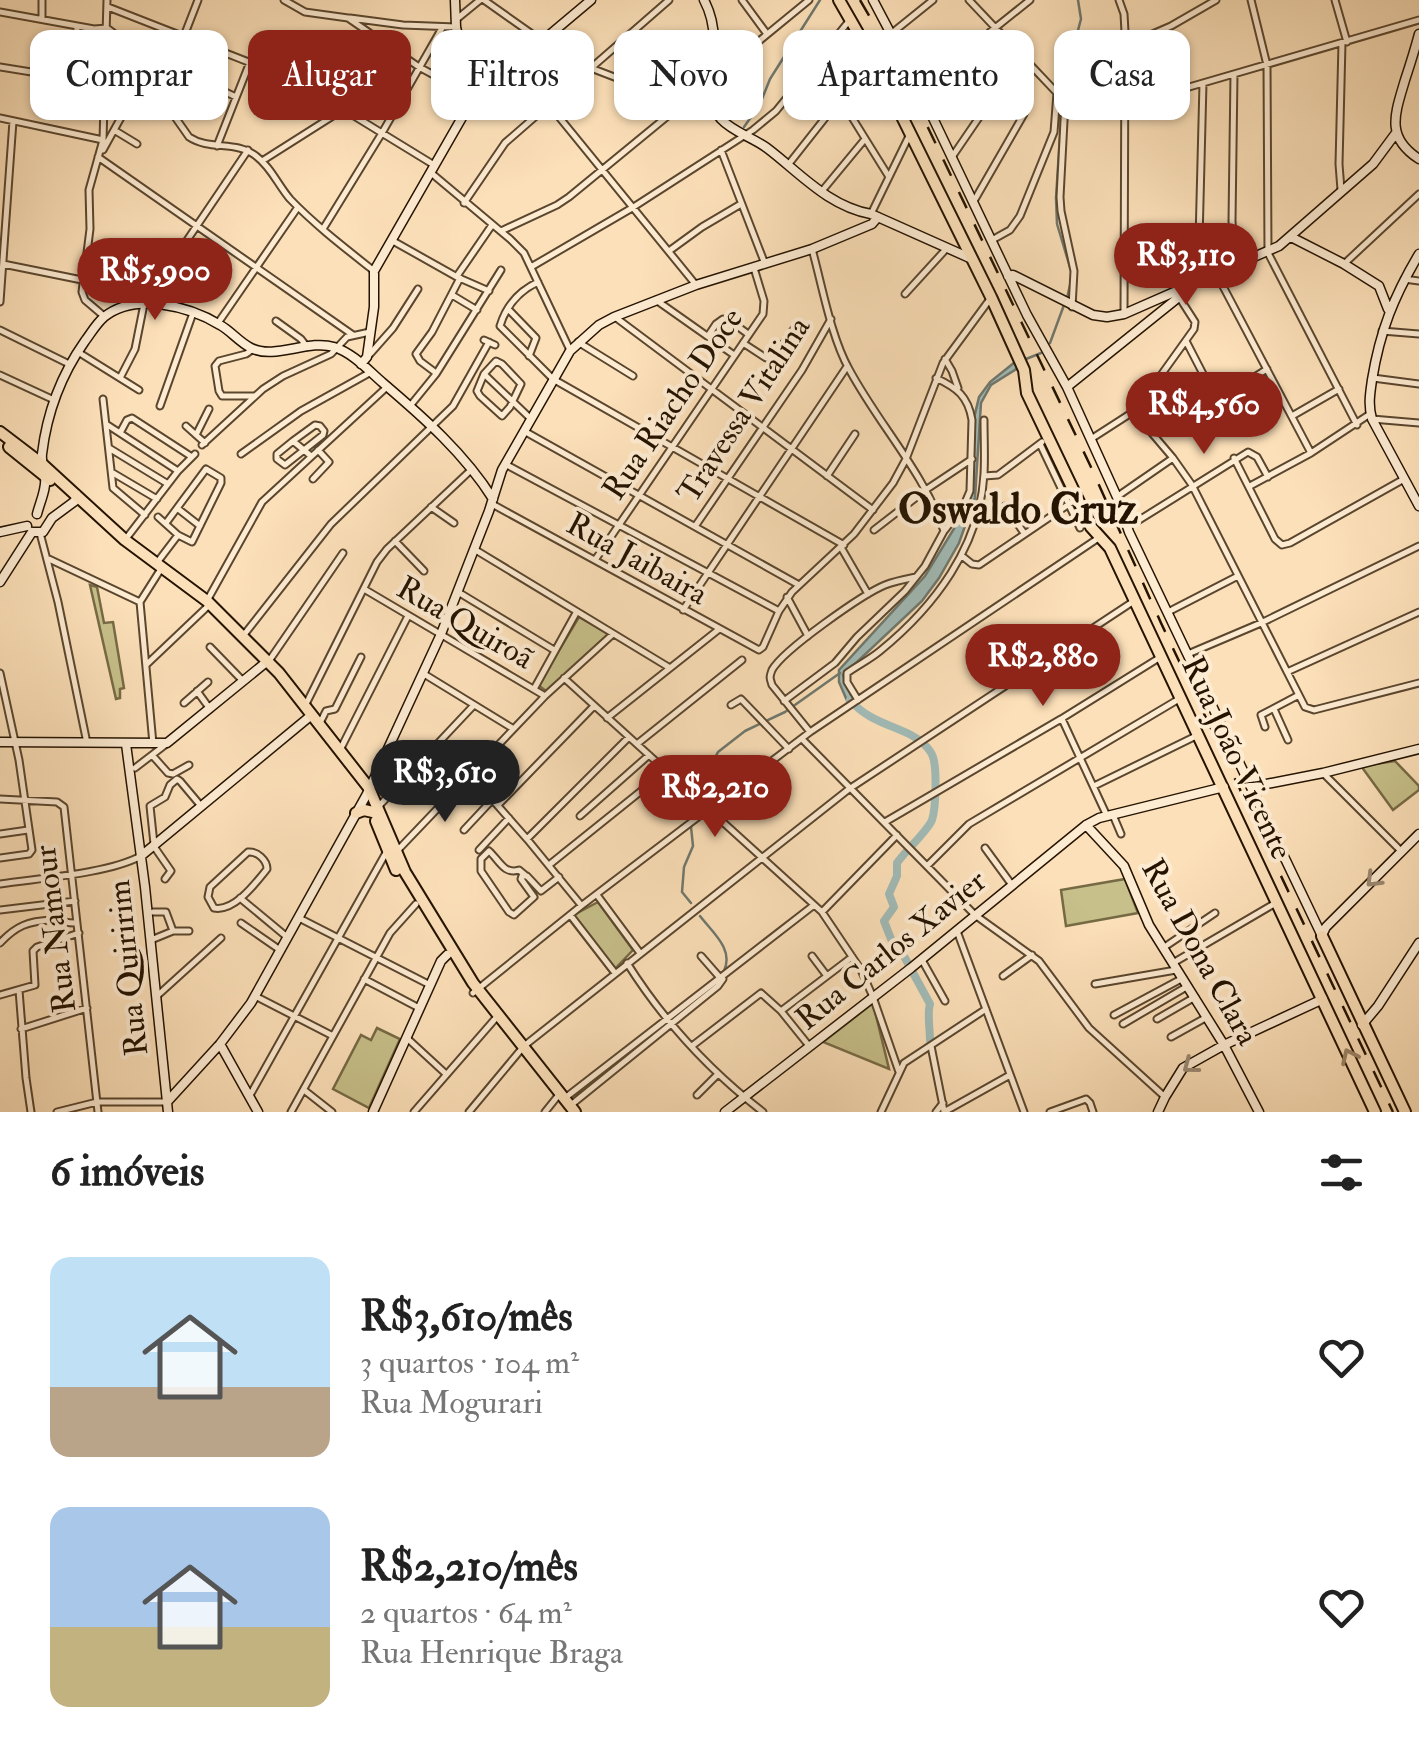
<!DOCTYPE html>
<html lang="pt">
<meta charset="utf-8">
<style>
body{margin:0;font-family:"IM FELL Double Pica",serif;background:#f2f2f2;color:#222;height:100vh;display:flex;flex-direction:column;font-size:38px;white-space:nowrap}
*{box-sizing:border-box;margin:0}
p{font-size:32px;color:#767676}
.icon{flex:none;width:55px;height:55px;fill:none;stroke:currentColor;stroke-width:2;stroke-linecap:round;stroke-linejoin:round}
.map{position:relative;height:1112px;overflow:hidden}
.panel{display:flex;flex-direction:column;background:#fff;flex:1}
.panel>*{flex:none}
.guide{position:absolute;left:30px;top:30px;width:1360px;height:90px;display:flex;gap:20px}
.price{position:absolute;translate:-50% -85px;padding:0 22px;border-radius:35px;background:#8f2418;color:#fff;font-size:32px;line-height:65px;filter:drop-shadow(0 2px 5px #0008)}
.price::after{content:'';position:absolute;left:50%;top:60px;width:30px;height:22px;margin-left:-15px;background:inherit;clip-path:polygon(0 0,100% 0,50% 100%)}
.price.on{background:#222;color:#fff}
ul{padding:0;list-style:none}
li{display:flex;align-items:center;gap:30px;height:250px;padding:0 50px}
li span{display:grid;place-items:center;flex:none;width:280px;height:200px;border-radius:20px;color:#555}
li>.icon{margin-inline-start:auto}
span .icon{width:120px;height:120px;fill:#fffc;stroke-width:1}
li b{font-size:42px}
h2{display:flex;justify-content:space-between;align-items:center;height:120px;padding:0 50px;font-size:42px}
.tag{padding:0 35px;border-radius:20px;background:#fff;box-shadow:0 2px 8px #0004;font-size:35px;line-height:90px}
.tag.on{background:#8f2418;color:#fff}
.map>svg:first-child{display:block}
.green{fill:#c7c08a;stroke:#766a45;stroke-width:2.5}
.water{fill:#a1bbb7;stroke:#6f786e;stroke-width:2.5}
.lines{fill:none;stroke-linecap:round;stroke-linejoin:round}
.stream{stroke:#6f786e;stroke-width:2.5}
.river{stroke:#a1bbb7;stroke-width:8}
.street-casing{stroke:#5a462e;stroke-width:9}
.secondary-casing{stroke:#241300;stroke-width:11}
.primary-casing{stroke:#241300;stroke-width:14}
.street{stroke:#fdebd2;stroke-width:5}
.secondary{stroke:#fdebd2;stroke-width:8}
.primary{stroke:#fce0b9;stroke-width:10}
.rail{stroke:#241300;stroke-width:2.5;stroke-dasharray:18 18;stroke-linecap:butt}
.oneway{stroke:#9b8a74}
.oneway2{stroke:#9b8466}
.labels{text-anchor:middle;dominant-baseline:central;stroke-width:8;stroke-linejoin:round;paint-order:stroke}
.street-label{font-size:32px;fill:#241300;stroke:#fdebd2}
.district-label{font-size:42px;font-weight:bold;fill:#241300;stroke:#fdebd2}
</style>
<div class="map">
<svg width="1419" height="1112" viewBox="0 0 1419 1112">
<rect width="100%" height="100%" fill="#fce0b9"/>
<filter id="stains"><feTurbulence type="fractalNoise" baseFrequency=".002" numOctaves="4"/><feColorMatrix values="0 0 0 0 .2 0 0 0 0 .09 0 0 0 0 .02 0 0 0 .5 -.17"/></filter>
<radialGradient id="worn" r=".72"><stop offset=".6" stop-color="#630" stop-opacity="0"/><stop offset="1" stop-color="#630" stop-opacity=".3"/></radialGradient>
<!-- green -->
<path class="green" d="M90,585L97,587L104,623L113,622L124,688L120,689V698L116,699Z
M579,617L609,634L546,691L538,685Z
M1395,761L1419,786V790L1393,810L1361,766Z
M1125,879L1138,913L1066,926L1061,890Z
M598,902L633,950L611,973L568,918Z
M873,1003L889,1069L823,1042Z
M377,1028L400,1039L369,1108L333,1089L361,1035L371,1040Z"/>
<!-- water -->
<path class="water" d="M1015,362L1018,368L991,385L981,403L975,498L959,543L939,578L922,601L843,675L853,700L848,703L839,682V670L925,576L963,514L972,492L974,418L979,397L990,382Z"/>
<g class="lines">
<!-- stream -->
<path class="stream" d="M744,127L760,104L770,79L820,0
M1072,274L1057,224L1056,198L1063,87L1081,19L1078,0
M1067,298L1071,281
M1050,343L1064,305
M1026,359L1041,353
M697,792L718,752L745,731L785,712L840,673
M691,817L692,803
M691,903L682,892L684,867L693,846L691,827
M700,916C713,933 734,949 724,971
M678,1015L706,991
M576,1094L667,1024"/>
<!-- river -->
<path class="river" d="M850,700C867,720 889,724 911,735C919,739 930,748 933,757C937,769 936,808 932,820C927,832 905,851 897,863V876L889,894L894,907L884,921L891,939L905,958L930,1004C927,1014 930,1029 930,1040"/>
<defs>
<path id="street" d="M284,0L305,12L348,18L419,67L469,94
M484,0L542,41L583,65L682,103
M742,0L767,34
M969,0L1057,93L1054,132L1020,216L1010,230L992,240
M1119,0L1124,14L1125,32L1124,314
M1251,0L1267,65L1268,253L1357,425
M1335,0L1347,42
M108,7L297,81L434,165
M0,12L94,29L107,28
M350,18L403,25L456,27
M458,18L480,0
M42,19V0
M107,28L119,37L189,137C210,151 236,140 256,156C271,167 278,185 290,199C315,225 345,248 374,271
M892,33L933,0
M184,36L198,0
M1125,46L1171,26L1216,0
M59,47L73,49L76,43L77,27
M817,61L889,177
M515,63L696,285
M0,67L106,84
M1234,74L1232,221L1233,239L1242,263
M194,77L236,97
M1065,102L1083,115L1100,113L1419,20
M1065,102L1060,197L1061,211L1074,271L1072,307
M0,118L103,140
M934,118L990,32L1030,0
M114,130L137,144
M217,146L250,62
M103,150L145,74
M721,150L765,264
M98,157L353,335
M952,157L1021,56
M262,161L344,109
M788,165L840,99
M430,172L510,239L524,253L570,350
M1341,190L1339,164L1342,43
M822,191L865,139
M974,201L1024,114
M464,203L505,143L669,0
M871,214L909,136
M323,229L382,133L442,28
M501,231L557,205L569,197L809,0
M393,241L457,277L489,291
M669,251L702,227L741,204
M3,264L82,280
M1344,264L1419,194
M531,267L632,208L753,130L776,111L849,21
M1217,275L1311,453
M457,276L492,225
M1404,279L1419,281
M1198,280L1203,83
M538,282C519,291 506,306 500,326L553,379L844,545
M905,294L947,248
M452,295L477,310
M656,300L734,355
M0,302L13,121
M508,309L536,338L529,356
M105,317L85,300L82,292L90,229L89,190L103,140L107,0
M615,317L873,510
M276,321L301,339L307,347
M218,323L298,207
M0,330L69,364
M1382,331L1419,334
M708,336L716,324L723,319L733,323L748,334
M484,340L495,345
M1186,341L1217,401
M578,342L633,376
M743,343L766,358L774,357L798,323
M253,349L246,354L219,361L215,366L219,391L222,396H254
M78,352L139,390
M370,354L393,328L418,289
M945,359L952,371L958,388
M496,361L502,364L521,384L510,407L502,416L480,396L477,391L484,374Z
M436,373L420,361L416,354L432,332L460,278
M484,374L531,419
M0,375L54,400
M120,378L135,349L144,304L248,150
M936,378C957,388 968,396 972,420L970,491L964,505L945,530
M1373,378L1419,384
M103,399L113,488L145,515
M160,406L193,313
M410,406L436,374L501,270
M1134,412L1173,458L1192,485L1305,707L1314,710L1419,683
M1292,416L1339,389
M1372,419L1419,423
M1185,421L1267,369
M106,424L178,471
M186,426L205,443
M524,431L799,585
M120,433L127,420L132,418L192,457
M196,435L209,409
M1091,439L1136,410L1194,329L1195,322L1179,297
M293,441L315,425L320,426L324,431L323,435L285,465L277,459V454L293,441L311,456
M1040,444L1080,528
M202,445L263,389L283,376L331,354L347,337L370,332
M109,448L168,484
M241,454L301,411L371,372
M1234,458L1275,539L1282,545L1290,543L1404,479
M505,464L779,611
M113,473L157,499
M827,476L855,434
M984,476L998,475L1042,442
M313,479L329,462L318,450
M1250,486L1311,453L1370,414
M1118,496L1173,458
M492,504L759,650L763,647L779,611L792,592L854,534L893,483L906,459L943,363L990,299
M1005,506L1024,533
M431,507L454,523
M177,508L200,526
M1124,513L1130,521L1136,522L1248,452L1257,457L1268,477
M158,517L178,535L192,542L221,483V478L206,469L166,523
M696,525L802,370L831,319
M874,530L927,489L972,459
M40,533L58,602L87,743
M125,540L178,471L195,454
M395,541L424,571
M474,549L670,668
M842,549L868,594
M962,556L972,564L979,565L1075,500
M49,559L140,602
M595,560L763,314L764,301L754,268
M156,564L178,535
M364,589L545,696
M458,592L554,650
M787,597L808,636
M208,599L262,502L388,386
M683,610L846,368
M1168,612L1238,576
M243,636L331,524L453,406L489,342
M210,647L243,681
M1188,654L1261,623L1419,546
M269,661L343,553
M146,665L206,608
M1287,672L1419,612
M0,673L19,760L32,850L29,854L0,858
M424,674L512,728
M564,678L822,912L861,970L873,997L899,1072
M534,689L576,613
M197,691L210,709
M858,700L847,682V673C858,665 869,660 880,651C934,607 980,547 984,474C985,456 984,438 984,420
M784,701L835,663L857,637L905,591L925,566L944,531C923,471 879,425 849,369C831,337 822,285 812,249
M184,703L208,682
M306,704L377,562L387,549L472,469
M731,705L741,699L789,749
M1274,709L1288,740
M607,718L718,630
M1062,719L1107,816
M320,723L326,711L335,709L361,657
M1265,727L1261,715L1299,695
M810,732L772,685C770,678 769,678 772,670C783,650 863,594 885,585C895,581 906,579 916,577
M802,739L975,915L1039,961L1089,1028L1165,1097
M153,744L140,602L159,572
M637,744L742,660
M340,750L408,616
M152,755L168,773L173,774L189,765
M135,768L165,745
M1323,773L1401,851
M470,774L527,839L581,905
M1094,786L1196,736
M0,799L57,802L64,807L98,1112
M498,805L594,706
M378,807L474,705
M1113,815L1121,834
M580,816L649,755
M885,822L1061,719L1159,658
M464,830L493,799
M0,834L28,830
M527,839L629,737
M154,844L150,806L165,797L170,785L177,779L180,781L201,806
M153,845L171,871L165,879
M985,848L1012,885
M479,850L509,818
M397,851L545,696L613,634
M248,852C257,851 267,860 267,869C255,884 234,912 214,908L208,897L210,887Z
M549,865L666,771
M927,866L969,824L1179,699
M525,875L519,870C504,875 499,860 489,851L481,859V871L509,912L514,915L534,897L521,879L522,876H527L541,891L559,877
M0,884C39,878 107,874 141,856
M597,895L640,953
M240,898L287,937
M0,910L75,901
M153,912H166L173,931
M822,912L897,835
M571,916L615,973
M299,918L430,985
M241,923L280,950
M957,931L1024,1112
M151,940L173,931H189
M0,943C16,926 28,921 52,920C61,920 68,924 77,923
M1163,948L1215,913
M701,956L722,980
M812,956L827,976
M922,960L945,1001
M627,963C663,1020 710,1071 763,1112
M1173,963L1274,904
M1003,976L1032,955
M364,979L419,1008
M1095,984L1176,970
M19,990L26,1078L31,1112
M473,993L581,906L810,732L1100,537
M0,995L35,985L33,951L37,947L79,933
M157,996L221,938
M255,996L333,1036
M781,1011L852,957
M1114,1015L1183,978
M1157,1019L1195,997
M1123,1024L1188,986
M21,1029L87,1008
M1171,1037L1207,1017
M408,1039L446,1074
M692,1046L761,993L781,1011L810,1047
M931,1046L944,1111
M304,1090L332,1112
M697,1095L718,1074
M249,1097L387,851
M565,1098L814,905
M571,1105L718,986L723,979
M57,1112L97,1102H167
M291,1112L390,933L416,904
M414,1112L495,1019
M469,1112L524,1046L849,789L1134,601
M545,1112L557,1097
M881,1112L904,1063L986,1009
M936,1112L943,1103
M944,1112L1010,1075
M1050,1112L1086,1099L1090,1103L1093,1112"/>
<path id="secondary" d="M455,0L456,27L472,100
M704,0C720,30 713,59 708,91C710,101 713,111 721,119C733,132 752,137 767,148C800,173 828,206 871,214L972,259
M873,0L911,72L1027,315L1067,387L1117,497L1129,532L1322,936
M1419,34C1415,49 1410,65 1405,80C1395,114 1385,137 1419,159
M1291,237L1344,264L1379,286L1388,309
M1419,254C1394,296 1380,331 1372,380C1370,394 1368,405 1372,419L1419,506
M1008,276L1013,275L1093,315L1107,317L1124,314L1279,246L1373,164L1396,133
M361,364L367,357L374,307V271L472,100L591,0
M1067,387L1179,297L1175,292
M37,514C40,502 47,488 45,476C44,468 41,463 42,454C47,412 61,375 85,341C91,333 96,324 104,317C135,292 189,306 220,325C231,331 239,342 251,348C275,360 308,339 334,347C353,353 368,370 383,383C423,417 465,454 493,499
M0,532L27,526
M32,532H43L52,518L75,501L76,494
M0,582L32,532
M0,742L167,743L264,664
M126,744L145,887L168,1112
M1251,787L1323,773L1419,749
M1086,825L1124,866L1149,925L1224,1045L1259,1112
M141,856L308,718
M1322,935L1326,927L1419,834
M1362,1025L1378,1006L1419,943
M220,1044L258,1112
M167,1102L220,1044L251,1003L367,794L441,634L489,511L502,470L570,351L599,325L614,317L696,285L812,249L872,224L878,217
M373,1112L441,961L447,955
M725,1112L911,968L1086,825L1099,818L1224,787
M1158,1112L1165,1097L1183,1068L1224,1045L1323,999"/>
<path id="primary" d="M839,0L878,68L991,297L1024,370L1027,393L1091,527L1110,548L1375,1112
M0,432L42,464L125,540L207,601L279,673L369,788L405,872L473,983L575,1112
M9,447L50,480
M356,813L364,810L373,812
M376,821L396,870
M1322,936L1405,1112"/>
</defs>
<!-- street casing -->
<use href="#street" class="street-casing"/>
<!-- secondary casing -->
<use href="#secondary" class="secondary-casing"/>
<!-- primary casing -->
<use href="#primary" class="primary-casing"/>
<!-- street -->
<use href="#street" class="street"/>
<!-- secondary -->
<use href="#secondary" class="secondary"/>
<!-- primary -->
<use href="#primary" class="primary"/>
<!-- rail -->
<path class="rail" d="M860,0L885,43L920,111L1090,465L1161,623L1393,1112"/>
</g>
<!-- one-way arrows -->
<defs><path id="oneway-chevron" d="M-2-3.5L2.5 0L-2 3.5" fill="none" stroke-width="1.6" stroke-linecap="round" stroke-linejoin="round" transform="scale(2.5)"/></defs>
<g class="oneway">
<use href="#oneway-chevron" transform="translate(1373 880) rotate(135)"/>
<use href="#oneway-chevron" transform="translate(1190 1066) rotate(143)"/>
</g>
<use class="oneway2" href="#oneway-chevron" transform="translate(1349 1056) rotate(-115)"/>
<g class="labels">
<!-- street labels -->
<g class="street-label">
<text transform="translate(673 404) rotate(-56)">Rua Riacho Doce</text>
<text transform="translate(744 410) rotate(-57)">Travessa Vitalina</text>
<text transform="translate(637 559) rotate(29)">Rua Jaibaira</text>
<text transform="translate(465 623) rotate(30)">Rua Quiroã</text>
<text transform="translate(1237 758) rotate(65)">Rua João Vicente</text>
<text transform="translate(55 929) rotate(-97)">Rua Namour</text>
<text transform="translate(891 950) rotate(-39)">Rua Carlos Xavier</text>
<text transform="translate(1200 952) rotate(61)">Rua Dona Clara</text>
<text transform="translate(128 968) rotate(-96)">Rua Quiririm</text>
</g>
<!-- district labels -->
<g class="district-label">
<text x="1018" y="510">Oswaldo Cruz</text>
</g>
</g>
<rect width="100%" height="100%" filter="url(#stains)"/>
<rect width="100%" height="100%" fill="url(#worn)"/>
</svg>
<b class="price" style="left:1186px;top:308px">R$3,110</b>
<b class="price" style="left:155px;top:323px">R$5,900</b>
<b class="price" style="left:1204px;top:457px">R$4,560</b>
<b class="price" style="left:1043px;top:709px">R$2,880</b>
<b class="price on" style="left:445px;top:825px">R$3,610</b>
<b class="price" style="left:715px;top:840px">R$2,210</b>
<div class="guide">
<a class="tag">Comprar</a>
<a class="tag on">Alugar</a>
<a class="tag">Filtros</a>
<a class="tag">Novo</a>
<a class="tag">Apartamento</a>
<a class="tag">Casa</a>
</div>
</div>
<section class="panel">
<h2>6 imóveis<svg class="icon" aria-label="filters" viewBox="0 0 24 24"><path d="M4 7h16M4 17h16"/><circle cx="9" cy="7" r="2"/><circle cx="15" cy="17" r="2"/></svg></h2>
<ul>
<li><span style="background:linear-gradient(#bfe0f5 65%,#b9a48a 0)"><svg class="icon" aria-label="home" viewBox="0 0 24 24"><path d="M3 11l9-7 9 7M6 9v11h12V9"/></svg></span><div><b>R$3,610/mês</b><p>3 quartos · 104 m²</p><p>Rua Mogurari</p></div><svg class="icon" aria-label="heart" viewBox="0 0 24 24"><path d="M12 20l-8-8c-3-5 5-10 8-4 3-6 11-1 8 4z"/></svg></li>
<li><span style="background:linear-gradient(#a9c7e8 60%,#c2b280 0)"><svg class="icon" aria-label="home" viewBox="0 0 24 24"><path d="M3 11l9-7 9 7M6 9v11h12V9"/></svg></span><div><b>R$2,210/mês</b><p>2 quartos · 64 m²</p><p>Rua Henrique Braga</p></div><svg class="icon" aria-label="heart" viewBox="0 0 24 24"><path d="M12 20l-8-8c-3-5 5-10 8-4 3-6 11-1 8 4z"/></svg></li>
</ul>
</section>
